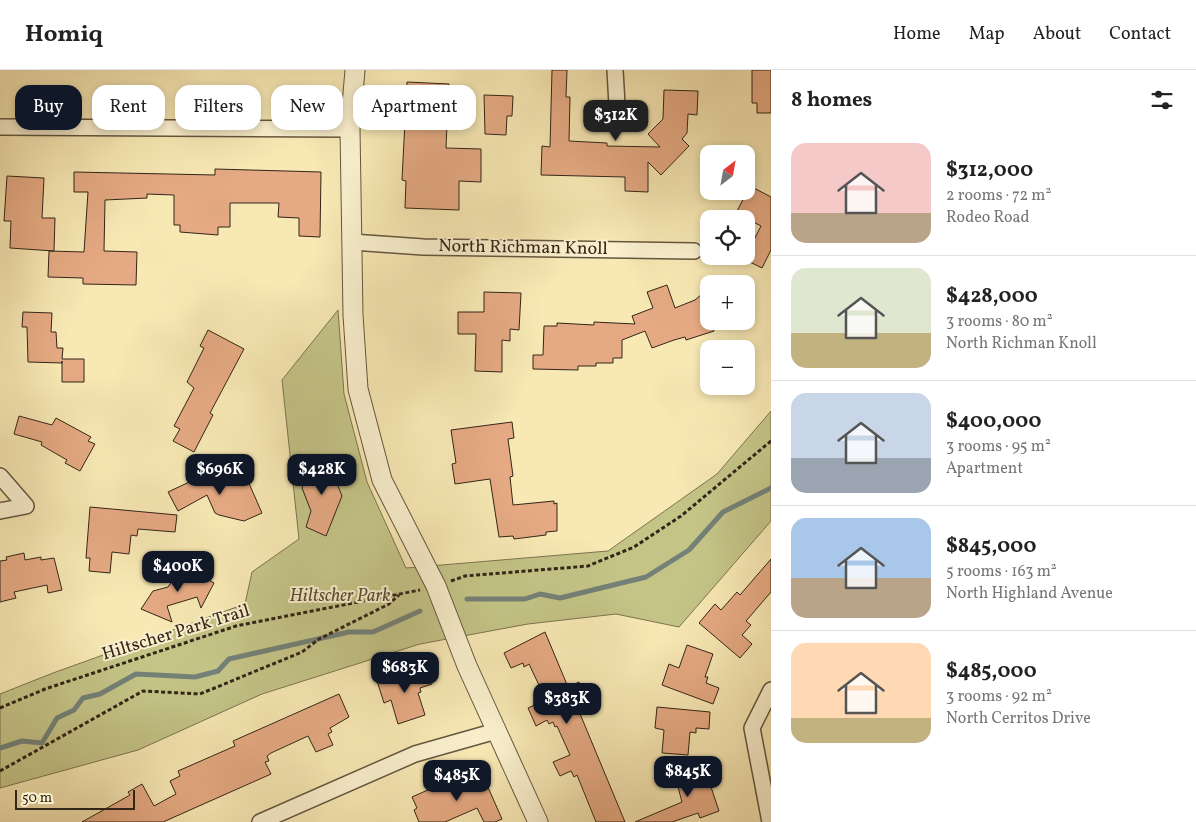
<!DOCTYPE html>
<meta charset="utf-8">
<style>
body{margin:0;font-family:Vollkorn,serif;background:#f6f6f6;color:#222;height:100vh;display:flex;flex-direction:column;font-size:19px;white-space:nowrap}
*{box-sizing:border-box;margin:0}
p{font-size:16px;color:#767676}
.icon{flex:none;width:28px;height:28px;fill:none;stroke:currentColor;stroke-width:2;stroke-linecap:round;stroke-linejoin:round}
.map{position:relative;flex:1;overflow:hidden}
.drawer{display:flex;flex-direction:column;background:#fff;width:425px}
.drawer>*{flex:none}
.top-card{position:absolute;left:15px;top:15px;width:475px;height:45px;display:flex;gap:10px}
.needle{width:32px;rotate:31deg}
.buttons{position:absolute;left:700px;top:75px;display:grid;gap:10px}
.buttons a{display:grid;place-items:center;width:55px;height:55px;border-radius:10px;background:#fff;box-shadow:0 2px 8px #0003;font-size:25px}
.scale{position:absolute;left:15px;bottom:12px;width:120px;box-sizing:border-box;padding-left:5px;border:2px solid #332518;border-top:0;font-size:14px;line-height:18px;white-space:nowrap;color:#332518;-webkit-text-stroke:4px #faf0ce;paint-order:stroke}
.price{position:absolute;translate:-50% -42px;padding:0 11px;border-radius:10px;background:#111827;color:#fff;font-size:16px;line-height:32px;filter:drop-shadow(0 1px 2px #0008)}
.price::after{content:'';position:absolute;left:50%;top:30px;width:15px;height:11px;margin-left:-8px;background:inherit;clip-path:polygon(0 0,100% 0,50% 100%)}
.price.on{background:#222;color:#fff}
ul{padding:0;list-style:none}
li{display:flex;align-items:center;gap:15px;height:125px;padding:0 20px}
li+li{border-top:1px solid #e0e0e0}
li span{display:grid;place-items:center;flex:none;width:140px;height:100px;border-radius:15px;color:#555}
li>.icon{margin-inline-start:auto}
span .icon{width:60px;height:60px;fill:#fffc;stroke-width:1}
li b{font-size:21px}
h2{display:flex;justify-content:space-between;align-items:center;height:60px;padding:0 20px;font-size:21px}
.tag{padding:0 18px;border-radius:15px;background:#fff;box-shadow:0 2px 8px #0003;font-size:18px;line-height:45px}
.tag.on{background:#111827;color:#fff}
header{display:flex;align-items:center;gap:30px;box-sizing:border-box;height:70px;padding:0 25px;background:#fff;border-bottom:1px solid #e0e0e0}
header strong{font-size:24px}
nav{display:flex;gap:28px;margin-inline-start:auto;font-size:18px}
main{display:flex;flex:1;min-height:0}
.map>svg:first-child{display:block}
.green{fill:#c4c487;stroke:#7c7450}
.lines{fill:none;stroke-linecap:round;stroke-linejoin:round}
.stream{stroke:#748177;stroke-width:5}
.building{fill:#e5aa83;stroke:#332518}
.minor-casing{stroke:#64563f;stroke-width:18}
.tertiary-casing{stroke:#64563f;stroke-width:21}
.path{stroke:#332518;stroke-width:3;stroke-dasharray:4 2.5;stroke-linecap:butt}
.minor{stroke:#faf0ce;stroke-width:15}
.tertiary{stroke:#faf0ce;stroke-width:19}
.labels{text-anchor:middle;dominant-baseline:central;stroke-width:4;stroke-linejoin:round;paint-order:stroke}
.street-label{font-size:18px;fill:#332518;stroke:#faf0ce}
.park-label{font-size:18px;font-style:italic;fill:#574d34;stroke:#faf0ce}
</style>
<header>
<strong>Homiq</strong>
<nav><a>Home</a><a>Map</a><a>About</a><a>Contact</a></nav>
</header>
<main>
<div class="map">
<svg width="771" height="752" viewBox="0 0 771 752">
<rect width="100%" height="100%" fill="#f7e8b4"/>
<filter id="stains"><feTurbulence type="fractalNoise" baseFrequency=".004" numOctaves="4"/><feColorMatrix values="0 0 0 0 .2 0 0 0 0 .09 0 0 0 0 .02 0 0 0 .5 -.17"/></filter>
<radialGradient id="worn" r=".72"><stop offset=".6" stop-color="#630" stop-opacity="0"/><stop offset="1" stop-color="#630" stop-opacity=".3"/></radialGradient>
<!-- green -->
<path class="green" d="M338,240L344,324L367,412L406,498L608,481L717,404L771,341V451L679,557L616,544L528,554L420,574L262,624L138,680L0,718V624L53,603L245,534L252,502L299,469L282,310Z"/>
<g class="lines">
<!-- stream -->
<path class="stream" d="M467,529H525L540,524L560,528L646,507L689,480L723,442L771,418
M0,678L22,671L42,673L57,648L74,640L83,628L100,624L136,604L195,607L218,601L229,589L349,562H373L420,541"/>
</g>
<!-- building -->
<path class="building" d="M552,0H567L566,27H570L569,71L607,73V76L660,77L648,64L663,49L664,20L698,21L697,45L688,44L687,63L682,69L689,76L661,105L648,92V122L625,121V107L541,105L542,76L550,77Z
M752,0H771V43H757V33H752Z
M407,12L449,14V17H454V30H448L446,78L481,79V112L459,111V140L405,138L406,111L402,110Z
M484,25L513,26L512,46H507L506,65L485,64Z
M215,99L321,102L320,167L299,166V148L278,147L279,133H230V157H218V165L180,162V155H174V125L147,124V128L105,130L104,181L137,182L136,215L83,214V208L48,207L49,181L84,182L88,122H74V102L215,105Z
M7,106L44,108L42,148H55L54,181L10,178L11,151H4Z
M750,116L771,127V180L762,198L744,189L761,156L736,143Z
M667,215L675,238L695,230L709,218L707,245L714,261L686,270L685,267L674,270L652,278L645,261L622,270V288H613V293H596V296H578V300L533,299V285H543L544,256H557V253L594,255V252L635,254L632,246L653,238L647,222Z
M484,222L521,223L519,260L510,259V271L502,270V302L475,301L476,264H458V242H484Z
M23,242L52,243L51,262H56L57,278H63L62,289H84V312H62V291V293L28,292L27,257H22Z
M208,260L244,279L210,343L213,345L194,382L173,371L180,359L174,356L194,318L187,312L204,278L200,276Z
M19,346L52,355L56,348L91,367L88,371L95,374L80,401L65,393L67,390L41,375L42,372L14,364Z
M512,352L514,368L508,369L513,406L510,407L513,435L554,431V434L557,433V461L546,462V465L514,469L513,466L499,467L490,409L455,414L452,394L456,393L451,360Z
M327,388L342,426L326,466L306,457L311,441L302,418L312,393Z
M215,400L221,413L244,402L262,443L244,451L219,445L215,443L207,425L178,441L168,422Z
M90,437L177,445L175,462L138,459L137,466L131,465L129,484L112,482L110,503L89,501L90,488H86Z
M24,483L25,490L41,487V490L54,488L62,520L48,523L47,515L14,522L16,528L0,532V491L7,490L6,487Z
M771,489V522L746,551L751,555L742,565L752,574L740,588L699,553L715,534L721,540L737,522L740,525Z
M183,496L214,513L201,538L197,527L167,536L172,552L141,539L153,521L168,517Z
M545,562L568,617L579,612L589,634L578,639L625,752H596L577,705L574,707L571,701L560,706L553,692L570,685L557,656L555,657L553,652L549,654L547,650L536,656L528,638L546,630L529,594L524,597L523,593L511,598L504,583Z
M687,575L713,584L705,607H708L706,613L719,618L713,634L662,615L669,594L679,598Z
M426,597L432,614L420,618L421,622L418,623L425,645L398,654L391,630L384,633L377,611Z
M339,624L349,647L330,658L332,662L328,664L333,675L316,682L308,666L271,683L267,686L269,691L265,692L271,704L163,752H82L130,725L128,722L142,714L154,736L176,724L170,711L180,706L178,701L235,676L233,671Z
M657,637L710,642L709,659L696,658V663L690,662L688,685L662,683L664,660L655,658Z
M697,694L707,715L710,714L719,741L700,748L698,743L672,752H635L682,732L674,702Z
M483,706L502,749L495,752H484L477,738L445,752H419L414,740L417,738L412,727L430,719L432,722L459,710L460,713Z"/>
<g class="lines">
<defs>
<path id="minor" d="M615,0L617,35
M0,57L350,59
M352,172L423,177L694,181
M0,406L26,436L0,441
M260,752L415,684L496,661
M770,752L752,658L771,620"/>
<path id="tertiary" d="M355,0L350,59L353,245L358,319L382,410L436,516L467,596L538,752"/>
</defs>
<!-- minor casing -->
<use href="#minor" class="minor-casing"/>
<!-- tertiary casing -->
<use href="#tertiary" class="tertiary-casing"/>
<!-- path -->
<path class="path" d="M451,511L465,506L588,496L634,477L681,446L771,371
M0,638L45,619L236,556L420,520
M0,701L143,621L200,624L302,582L319,569L389,534L399,525"/>
<!-- minor -->
<use href="#minor" class="minor"/>
<!-- tertiary -->
<use href="#tertiary" class="tertiary"/>
</g>
<g class="labels">
<!-- street labels -->
<g class="street-label">
<text transform="translate(523 178) rotate(1)">North Richman Knoll</text>
<text transform="translate(176 563) rotate(-17)">Hiltscher Park Trail</text>
</g>
<!-- park labels -->
<g class="park-label">
<text x="340" y="526">Hiltscher Park</text>
</g>
</g>
<rect width="100%" height="100%" filter="url(#stains)"/>
<rect width="100%" height="100%" fill="url(#worn)"/>
</svg>
<div class="buttons">
<a><svg class="needle" viewBox="-14 -14 28 28"><path d="M0-13l5 13h-10z" fill="#e53935"/><path d="M0 13l5-13h-10z" fill="#767676"/></svg></a>
<a><svg class="icon" aria-label="locate" viewBox="0 0 24 24"><circle cx="12" cy="12" r="6"/><path d="M12 2v4M12 18v4M2 12h4M18 12h4"/></svg></a>
<a>+</a>
<a>−</a>
</div>
<div class="scale">50 m</div>
<b class="price on" style="left:616px;top:72px">$312K</b>
<b class="price" style="left:220px;top:426px">$696K</b>
<b class="price" style="left:322px;top:426px">$428K</b>
<b class="price" style="left:178px;top:523px">$400K</b>
<b class="price" style="left:405px;top:624px">$683K</b>
<b class="price" style="left:567px;top:655px">$383K</b>
<b class="price" style="left:688px;top:728px">$845K</b>
<b class="price" style="left:457px;top:732px">$485K</b>
<div class="top-card">
<a class="tag on">Buy</a>
<a class="tag">Rent</a>
<a class="tag">Filters</a>
<a class="tag">New</a>
<a class="tag">Apartment</a>
</div>
</div>
<section class="drawer">
<h2>8 homes<svg class="icon" aria-label="filters" viewBox="0 0 24 24"><path d="M4 7h16M4 17h16"/><circle cx="9" cy="7" r="2"/><circle cx="15" cy="17" r="2"/></svg></h2>
<ul>
<li><span style="background:linear-gradient(#f6c9c9 70%,#b9a48a 0)"><svg class="icon" aria-label="home" viewBox="0 0 24 24"><path d="M3 11l9-7 9 7M6 9v11h12V9"/></svg></span><div><b>$312,000</b><p>2 rooms · 72 m²</p><p>Rodeo Road</p></div></li>
<li><span style="background:linear-gradient(#dfe7d0 65%,#c2b280 0)"><svg class="icon" aria-label="home" viewBox="0 0 24 24"><path d="M3 11l9-7 9 7M6 9v11h12V9"/></svg></span><div><b>$428,000</b><p>3 rooms · 80 m²</p><p>North Richman Knoll</p></div></li>
<li><span style="background:linear-gradient(#c9d6e8 65%,#9aa5b1 0)"><svg class="icon" aria-label="home" viewBox="0 0 24 24"><path d="M3 11l9-7 9 7M6 9v11h12V9"/></svg></span><div><b>$400,000</b><p>3 rooms · 95 m²</p><p>Apartment</p></div></li>
<li><span style="background:linear-gradient(#a9c7e8 60%,#b9a48a 0)"><svg class="icon" aria-label="home" viewBox="0 0 24 24"><path d="M3 11l9-7 9 7M6 9v11h12V9"/></svg></span><div><b>$845,000</b><p>5 rooms · 163 m²</p><p>North Highland Avenue</p></div></li>
<li><span style="background:linear-gradient(#ffd9b3 75%,#c2b280 0)"><svg class="icon" aria-label="home" viewBox="0 0 24 24"><path d="M3 11l9-7 9 7M6 9v11h12V9"/></svg></span><div><b>$485,000</b><p>3 rooms · 92 m²</p><p>North Cerritos Drive</p></div></li>
</ul>
</section>
</main>
